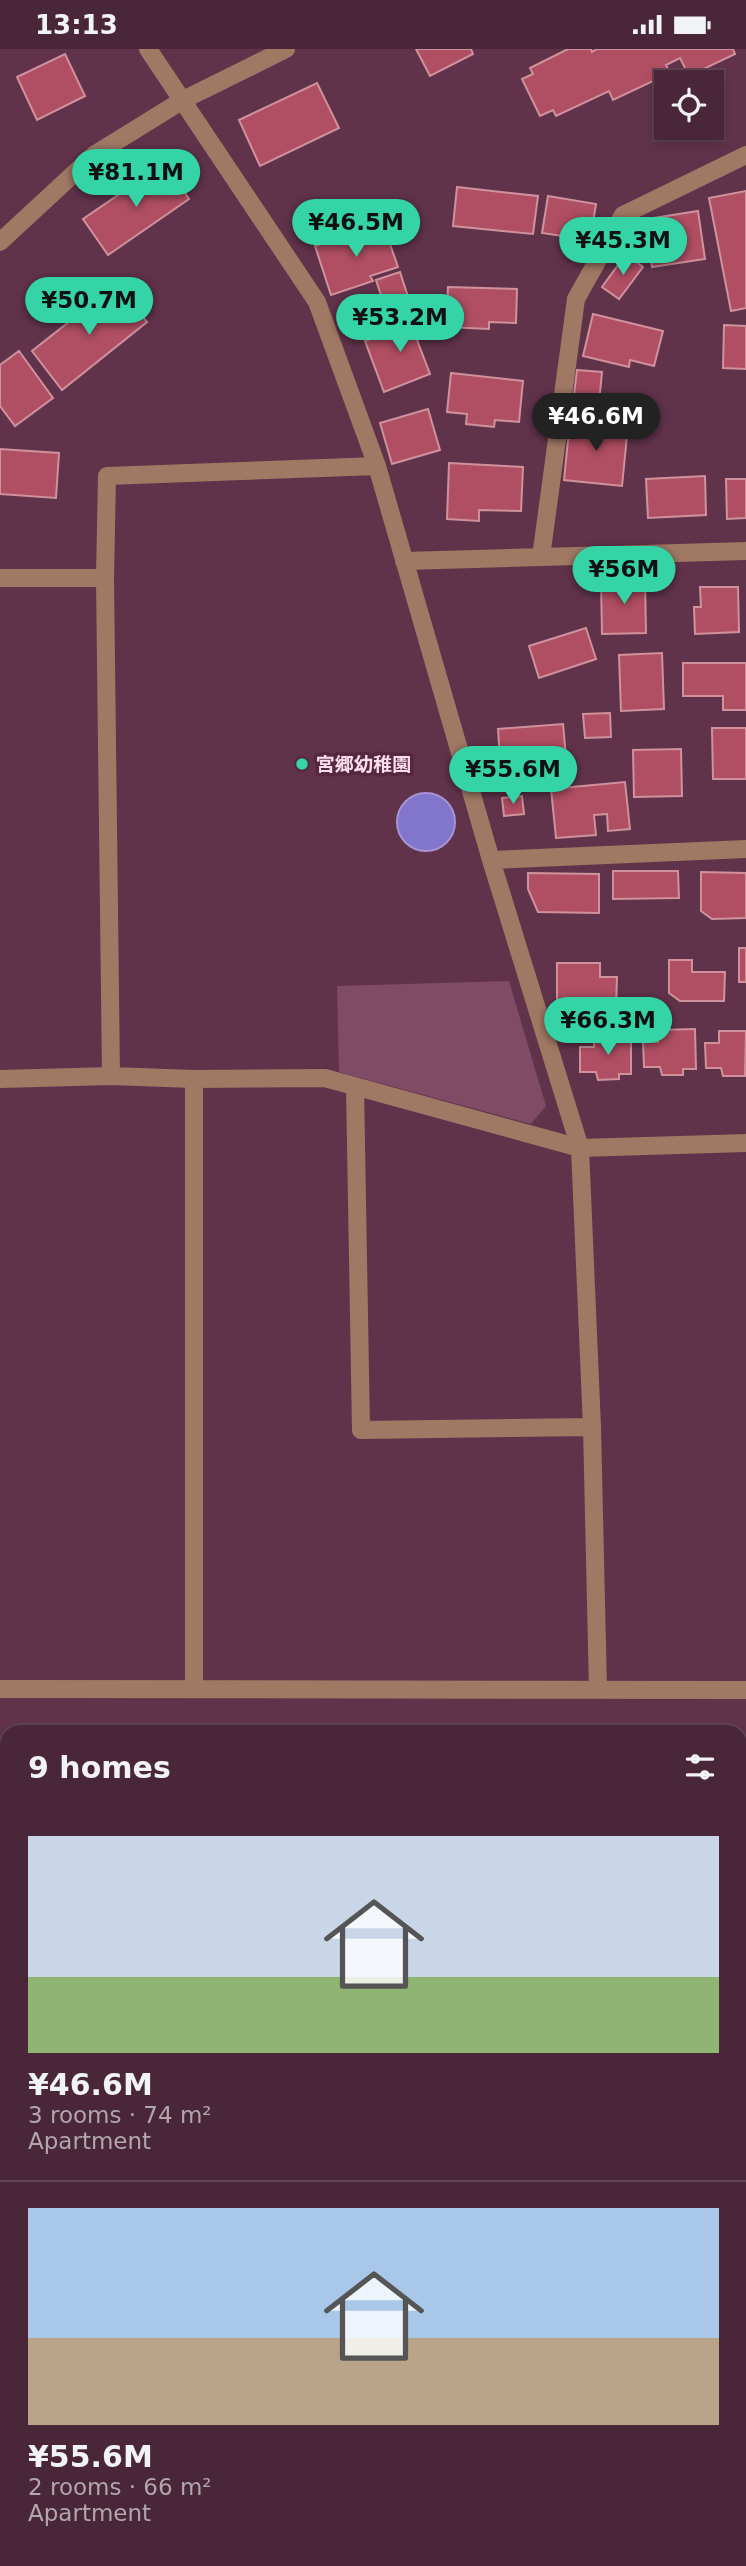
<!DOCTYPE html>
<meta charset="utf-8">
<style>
body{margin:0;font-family:"DejaVu Sans","Noto Sans JP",sans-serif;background:#502e40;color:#f1f3f6;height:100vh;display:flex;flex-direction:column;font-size:26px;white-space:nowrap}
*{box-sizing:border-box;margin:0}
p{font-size:23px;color:#b1a5ae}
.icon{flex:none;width:38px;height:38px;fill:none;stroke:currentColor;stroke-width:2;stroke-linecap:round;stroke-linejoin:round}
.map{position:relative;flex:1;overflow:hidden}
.details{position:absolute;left:0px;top:1676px;width:747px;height:842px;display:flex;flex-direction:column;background:#492638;border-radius:21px 21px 0 0;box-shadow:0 4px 10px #0003,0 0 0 2px #614353}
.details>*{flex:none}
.controls{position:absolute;left:654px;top:21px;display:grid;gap:14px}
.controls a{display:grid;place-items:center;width:70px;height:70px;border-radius:0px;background:#492638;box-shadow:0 4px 10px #0003,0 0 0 2px #614353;font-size:35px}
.price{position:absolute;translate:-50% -60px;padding:0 16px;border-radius:24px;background:#35d4a7;color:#111;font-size:23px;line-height:46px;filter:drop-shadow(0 2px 4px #0008)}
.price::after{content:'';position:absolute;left:50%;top:42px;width:21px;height:16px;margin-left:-10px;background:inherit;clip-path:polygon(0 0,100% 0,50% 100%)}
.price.on{background:#222;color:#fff}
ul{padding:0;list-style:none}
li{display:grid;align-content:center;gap:14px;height:371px;padding:0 28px}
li+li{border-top:2px solid #614353}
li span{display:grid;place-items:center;height:217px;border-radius:0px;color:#555}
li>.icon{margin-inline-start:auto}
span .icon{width:126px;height:126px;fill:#fffc;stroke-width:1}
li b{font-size:30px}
h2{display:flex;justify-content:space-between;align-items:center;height:84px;padding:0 28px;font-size:30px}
.status{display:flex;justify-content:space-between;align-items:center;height:49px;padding:0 35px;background:#492638;direction:ltr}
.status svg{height:19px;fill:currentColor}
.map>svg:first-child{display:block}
.green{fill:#7f4b65}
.water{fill:#8275cc;stroke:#a694d5;stroke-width:2}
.building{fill:#b04e63;stroke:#cf929c;stroke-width:2}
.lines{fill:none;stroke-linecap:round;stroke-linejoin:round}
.minor{stroke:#a07964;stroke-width:18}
.poi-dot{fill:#35d4a7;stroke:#562840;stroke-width:2.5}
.labels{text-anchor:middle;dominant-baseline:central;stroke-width:7;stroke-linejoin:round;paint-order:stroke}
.poi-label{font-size:19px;font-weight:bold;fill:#fbddeb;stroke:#562840;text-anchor:start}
</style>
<div class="status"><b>13:13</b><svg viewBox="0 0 49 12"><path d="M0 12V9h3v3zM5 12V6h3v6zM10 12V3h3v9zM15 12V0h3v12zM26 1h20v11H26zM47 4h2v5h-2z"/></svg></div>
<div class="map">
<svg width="746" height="2517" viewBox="0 0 746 2517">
<rect width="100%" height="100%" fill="#61334b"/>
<!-- green -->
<path class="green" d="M509,932L546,1057L531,1075L339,1023L337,937Z"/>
<!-- water -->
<path class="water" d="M397 773a29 29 0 1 1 58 0a29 29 0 1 1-58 0Z"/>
<!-- building -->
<path class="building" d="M416,0H471L473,5L430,27Z
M568,0H591L592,3L597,0H733L735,5L689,27L680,9L666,16L670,24L613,51L609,42L556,67L553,61L540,67L522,30L533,25L530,19Z
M65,5L85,47L37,71L17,28Z
M317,34L339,79L260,117L239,71Z
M165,114L189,150L108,206L83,170Z
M457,138L538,147L533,185L453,177Z
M746,142V259L731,262L709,149Z
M548,147L596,155L590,191L542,184Z
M698,162L705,210L652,218L648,192L638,194L634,172Z
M383,175L398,218L370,227L373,232L331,246L315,197Z
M626,205L643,218L619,250L602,238Z
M400,223L413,263L389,271L376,231Z
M117,235L147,273L62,341L32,302Z
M448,238L517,240L516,274L489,273V280L446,278Z
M593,265L663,282L654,317L630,311L629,318L583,307Z
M430,268L436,284L417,291L430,325L384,343L365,292Z
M724,276L746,277V320L723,319Z
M19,302L53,349L15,377L0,357V316Z
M577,321L602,323L598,364L572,362Z
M451,324L523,332L519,373L495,371L494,378L466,375L467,365L447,363Z
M428,360L440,401L392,415L380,374Z
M570,371L628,377L622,437L564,431Z
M0,400L59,404L56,449L0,445Z
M449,414L523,418L521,462L479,461V472L447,470Z
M705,427L706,466L648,469L646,430Z
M726,430H746V469L727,470Z
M645,529L646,584L602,585L601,531Z
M700,538H738L739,583L695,585L694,558H701Z
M586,579L596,610L539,629L529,597Z
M662,604L664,660L621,662L619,606Z
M683,614H746V661H723V647H683Z
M610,664L611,688L585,689L583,665Z
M563,675L567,719L501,724L498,680Z
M712,679H746V730H713Z
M681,700L682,747L634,748L633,701Z
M625,733L630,780L608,782L607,765L594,766L596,786L556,789L551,740Z
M522,747L524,765L504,767L502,749Z
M613,822H678L679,849L613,850Z
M701,823L746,824V869L712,870L701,862Z
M528,824L599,825V864L538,863L528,840Z
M739,899H746V933H739Z
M669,911H692V923H725L724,952H680L669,944Z
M557,914H600V928H617L616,959L557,958Z
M695,980L696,1020H683V1026H662L660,1018H644L643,993H658V981Z
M719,982H746L745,1027H723L721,1019H706L705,994H719Z
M594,986H631V1025H619V1030L598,1031L596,1023H580V998H594Z"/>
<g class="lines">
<!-- minor -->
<path class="minor" d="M148,0L317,253L377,417L491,811L580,1099L592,1378L598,1641
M0,193L94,106L183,51L286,0
M541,508L576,250L623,166L746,106
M404,512L746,502
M0,529H105
M491,811L746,800
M111,1027L105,529L107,427L377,417
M0,1030L111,1027L194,1030L325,1029L580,1099L746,1094
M355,1037L361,1381L592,1378
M194,1639V1030
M0,1640L746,1641
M0,2478H7
M740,2493L746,2494
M177,2517V2511"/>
</g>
<!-- markers -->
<circle class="poi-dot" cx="302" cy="715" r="7"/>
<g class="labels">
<!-- poi labels -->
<g class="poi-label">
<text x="316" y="715">宮郷幼稚園</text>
</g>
</g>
</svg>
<div class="controls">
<a><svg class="icon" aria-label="locate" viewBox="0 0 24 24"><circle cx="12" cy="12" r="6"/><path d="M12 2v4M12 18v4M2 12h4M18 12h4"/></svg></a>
</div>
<b class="price" style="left:136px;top:160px">¥81.1M</b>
<b class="price" style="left:356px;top:210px">¥46.5M</b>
<b class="price" style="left:623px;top:228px">¥45.3M</b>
<b class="price" style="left:89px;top:288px">¥50.7M</b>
<b class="price" style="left:400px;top:305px">¥53.2M</b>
<b class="price on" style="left:596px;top:404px">¥46.6M</b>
<b class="price" style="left:624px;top:557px">¥56M</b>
<b class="price" style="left:513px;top:757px">¥55.6M</b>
<b class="price" style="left:608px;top:1008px">¥66.3M</b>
<section class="details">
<h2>9 homes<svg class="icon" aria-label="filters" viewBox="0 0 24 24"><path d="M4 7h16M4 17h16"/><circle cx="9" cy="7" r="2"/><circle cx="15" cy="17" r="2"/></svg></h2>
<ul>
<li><span style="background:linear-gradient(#c9d6e8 65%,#8fb573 0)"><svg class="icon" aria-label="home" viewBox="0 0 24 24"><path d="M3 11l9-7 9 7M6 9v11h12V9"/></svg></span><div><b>¥46.6M</b><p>3 rooms · 74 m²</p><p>Apartment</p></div></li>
<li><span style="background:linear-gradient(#a9c7e8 60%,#b9a48a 0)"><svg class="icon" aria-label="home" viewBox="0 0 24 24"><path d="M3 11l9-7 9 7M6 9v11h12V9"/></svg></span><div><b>¥55.6M</b><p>2 rooms · 66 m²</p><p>Apartment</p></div></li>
</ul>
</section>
</div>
